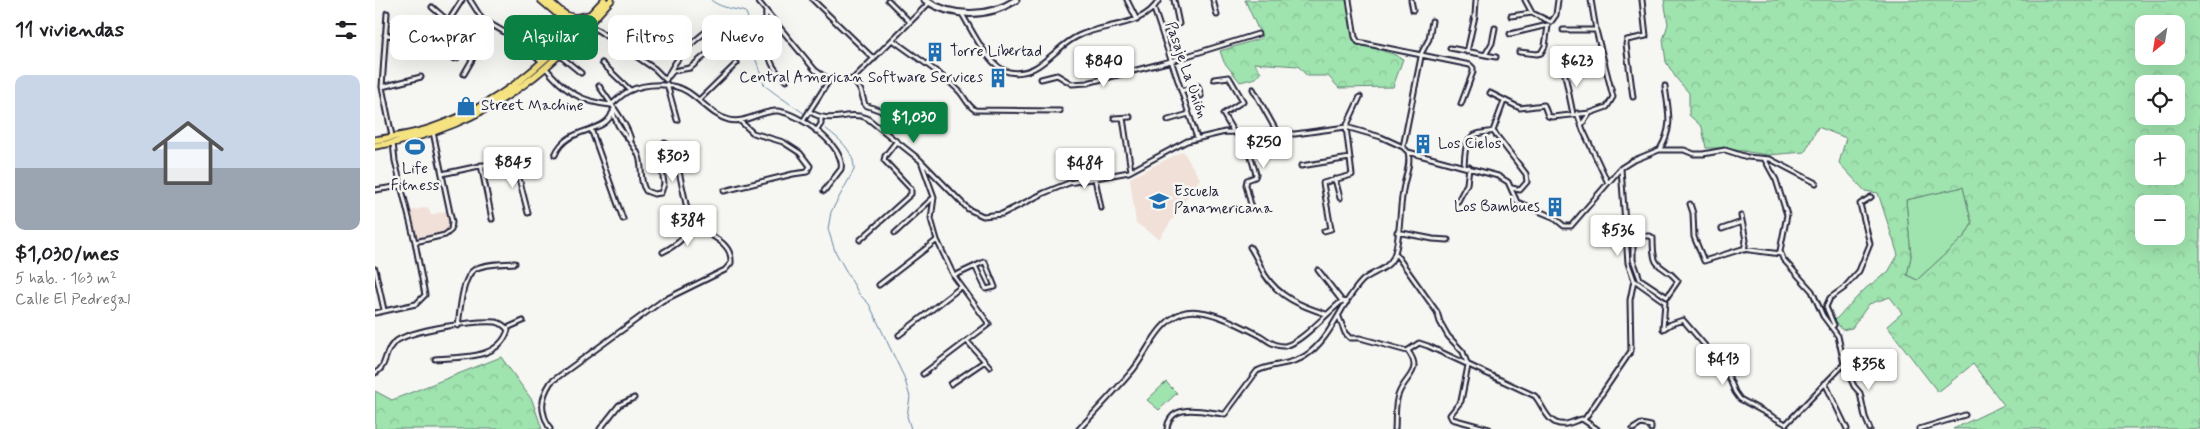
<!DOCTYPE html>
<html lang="es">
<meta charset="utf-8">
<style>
body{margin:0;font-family:Mynerve,sans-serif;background:#f6f6f6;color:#202124;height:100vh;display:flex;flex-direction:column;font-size:19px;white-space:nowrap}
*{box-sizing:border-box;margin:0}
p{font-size:16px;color:#757577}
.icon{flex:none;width:28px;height:28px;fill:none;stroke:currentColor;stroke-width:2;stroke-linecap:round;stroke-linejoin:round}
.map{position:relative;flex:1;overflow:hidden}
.drawer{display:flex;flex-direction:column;background:#fff;width:375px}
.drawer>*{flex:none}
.guide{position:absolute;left:15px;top:15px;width:475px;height:45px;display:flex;gap:10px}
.needle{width:32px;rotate:210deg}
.fabs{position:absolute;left:1760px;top:15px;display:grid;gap:10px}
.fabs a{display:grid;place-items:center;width:50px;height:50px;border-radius:10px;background:#fff;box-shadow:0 5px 20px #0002;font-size:25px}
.price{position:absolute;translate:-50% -42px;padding:0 11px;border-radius:5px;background:#fff;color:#222;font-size:16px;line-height:32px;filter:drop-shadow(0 1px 2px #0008)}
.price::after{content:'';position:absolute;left:50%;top:30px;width:15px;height:11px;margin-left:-8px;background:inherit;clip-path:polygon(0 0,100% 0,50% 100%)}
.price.current{background:#0b8043;color:#fff}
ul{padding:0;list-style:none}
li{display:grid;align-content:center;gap:10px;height:265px;padding:0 15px}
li+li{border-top:1px solid #e0e0e0}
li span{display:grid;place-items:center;height:155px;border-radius:10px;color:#555}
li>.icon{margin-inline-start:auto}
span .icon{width:90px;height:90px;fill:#fffc;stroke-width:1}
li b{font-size:21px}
h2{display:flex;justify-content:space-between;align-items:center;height:60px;padding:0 15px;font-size:21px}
.tag{padding:0 18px;border-radius:10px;background:#fff;box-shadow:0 5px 20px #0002;font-size:18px;line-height:45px}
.tag.current{background:#0b8043;color:#fff}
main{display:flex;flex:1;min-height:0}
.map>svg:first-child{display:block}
.built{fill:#f1e0d8}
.grass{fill:#9fe3ae;stroke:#608274}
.forest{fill:url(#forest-crowns);stroke:#608274;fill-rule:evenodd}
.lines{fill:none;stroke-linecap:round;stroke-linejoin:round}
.stream{stroke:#6084a3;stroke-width:1}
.street-casing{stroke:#22223b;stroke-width:7}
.secondary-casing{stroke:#22223b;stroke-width:9}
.primary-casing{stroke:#22223b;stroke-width:9}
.street{stroke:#f6f6f2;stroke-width:3}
.secondary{stroke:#f6f6f2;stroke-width:5}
.primary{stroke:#f5e382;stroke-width:5.5}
.labels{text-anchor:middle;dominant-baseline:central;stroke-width:5;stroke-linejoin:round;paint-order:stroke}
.poi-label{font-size:15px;fill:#22223b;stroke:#f6f6f2;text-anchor:start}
.street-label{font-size:15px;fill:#22223b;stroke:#f6f6f2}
</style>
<main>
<section class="drawer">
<h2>11 viviendas<svg class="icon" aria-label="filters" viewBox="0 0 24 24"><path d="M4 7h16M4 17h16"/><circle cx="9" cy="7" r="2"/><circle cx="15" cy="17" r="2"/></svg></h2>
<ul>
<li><span style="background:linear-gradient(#c9d6e8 60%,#9aa5b1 0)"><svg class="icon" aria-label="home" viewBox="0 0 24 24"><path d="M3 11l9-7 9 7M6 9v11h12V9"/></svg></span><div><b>$1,030/mes</b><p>5 hab. · 163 m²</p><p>Calle El Pedregal</p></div></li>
</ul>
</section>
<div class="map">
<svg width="1825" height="429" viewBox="0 0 1825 429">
<defs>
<pattern id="forest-crowns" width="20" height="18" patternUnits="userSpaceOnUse" patternTransform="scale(1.25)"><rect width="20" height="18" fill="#9fe3ae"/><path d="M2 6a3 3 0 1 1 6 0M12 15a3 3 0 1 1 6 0" fill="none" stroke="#89c297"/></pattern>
</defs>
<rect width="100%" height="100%" fill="#f6f6f2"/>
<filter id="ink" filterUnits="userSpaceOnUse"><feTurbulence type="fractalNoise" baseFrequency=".02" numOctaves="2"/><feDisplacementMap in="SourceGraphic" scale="10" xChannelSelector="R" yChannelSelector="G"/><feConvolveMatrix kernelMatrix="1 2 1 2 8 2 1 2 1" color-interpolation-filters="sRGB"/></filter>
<g filter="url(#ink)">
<!-- built -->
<path class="built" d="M808,151L825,179L784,239L761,223L755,178Z
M53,207L56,215L73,210L75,229L70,233L42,240L35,211Z"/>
<!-- grass -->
<path class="grass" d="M1588,187L1597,224L1590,236L1542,280L1532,275L1536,256L1531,200Z
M791,382L802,393L784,410L772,400Z"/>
<!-- forest -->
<path class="forest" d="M870,0H974L979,42L1018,54L1028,59L1018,87L964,88L953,76H932L923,66L879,63L886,72L881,78L865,82L849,62L845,51L887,38Z
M1289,0H1825V429H1578L1629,405L1598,364L1563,392L1512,326L1527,313L1515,297L1494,304L1477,328L1467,330L1460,320L1491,288L1513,272L1523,255L1503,193L1490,191L1464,163L1471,138L1443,127L1430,152L1393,155L1347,148H1331L1327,127L1314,115V93L1301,78L1291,62L1288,40L1293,24ZM1769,24H1801V56H1769ZM1769,84H1801V116H1769ZM1769,144H1801V176H1769ZM1588,187L1597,224L1590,236L1542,280L1532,275L1536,256L1531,200ZM1769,204H1801V236H1769Z
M126,357L157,400L167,429H0V391L17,400Z"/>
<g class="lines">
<!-- stream -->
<path class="stream" d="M336,0C347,10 368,9 371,13C377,22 366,33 369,43C371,49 377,53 380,58C384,66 385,76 389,84C392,89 423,109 430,114
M450,128C463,138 480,151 479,170L456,212L453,229L460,251L484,294L494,304L529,377L535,397L532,416L536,429"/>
<defs>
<path id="street" d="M95,0L107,19L143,40L167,62
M382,0L440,70C452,80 463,82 478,79L554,3
M438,0L499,59
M513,0L535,22
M752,0L762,20
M838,0L842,15
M974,0L980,37L983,42L1095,65L1098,68V72L1086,104
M1036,0L1038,10
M1150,0L1157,13
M57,7L73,21
M779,9L822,138
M391,11C390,18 392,25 392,31C395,56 391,63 411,81
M12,13L7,87L17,136
M587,14C597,30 614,68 634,72C664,78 679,47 703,36C729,23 768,28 784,0
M1136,16L1157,13L1176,22L1181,15L1183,0
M221,29L280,69L291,80C301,56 317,42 337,27
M787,30L804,24L799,0
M1188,30H1221
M75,32L71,25L87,0
M1135,34L1173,25
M10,35L40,37
M518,40C540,57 566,72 585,92C590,98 593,106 600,110L685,111
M1075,48L1121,57
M1092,52L1100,16L1101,0
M1144,52L1162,54L1166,53L1170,46L1173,26
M68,53L79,59L82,58L107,19
M184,55L206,73
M1110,55L1117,43L1120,28
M227,63L255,90
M1188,65L1198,114
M170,67C189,91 206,102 236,105C242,100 247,94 254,91C270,83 298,82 313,92C327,101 338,116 354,120C371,124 386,110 403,111C423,113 471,146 466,169L449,191
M89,74L117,25
M294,76L298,71L315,68L355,35
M478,79L486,91L490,105L534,121
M666,79L682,75L697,84L712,83L796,61L883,34
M839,79L854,77L868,101L848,114L858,131L872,144L881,174L880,177L872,180L871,185L876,205
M292,84L302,120
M224,86C232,98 255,128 256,141
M7,87L46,77
M878,89L902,132
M806,91L823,86L826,96
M1115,93L1145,108L1169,105L1173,116L1177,117L1215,113L1232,107L1238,97L1221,30L1216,0
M1258,97L1251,44L1252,40L1271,36L1267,0
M324,100L362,63
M434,111C455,126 472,110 492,118L545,160L593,209L608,216L627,214L669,193L694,183L754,172L812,141L850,132L920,134L971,127L1006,137L1028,147L1033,152L1123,176L1133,182L1142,202L1178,217L1189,226H1196L1246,168L1257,161L1284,150H1309L1319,154H1328L1350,150L1372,157L1395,159L1441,183
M1202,113L1208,130L1233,183
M739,118L755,117
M748,118L756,171
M793,120L814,114
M428,121L455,79
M1207,124L1215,113
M216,129L248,219
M441,131L446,124V118
M1118,131L1151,174L1152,182L1145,190L1137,188
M1118,131L1129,101
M1028,147L1047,52L1054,39L1057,21
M1285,149C1299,126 1293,111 1290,86
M180,155C192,125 230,135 237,113
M1390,160L1401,180L1412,215L1405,251L1408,259L1437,291L1448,316L1463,336L1469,364L1479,386L1485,393L1490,417L1495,429
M546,161L559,197L556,219L562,240L579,276L614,324L548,374
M106,165L117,219
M926,166L975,158
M1089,166C1090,155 1089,138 1102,134C1107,132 1112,133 1118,131
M1246,169L1253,263L1259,280L1290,302L1288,328
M67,174L137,159L140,163L153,213
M720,179L726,208
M960,179L965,198
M0,190L26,186
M349,191L418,174L432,172L435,166L425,153L408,142L378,133L365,121
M1083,201L1092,184L1094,167
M1315,204L1318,213L1319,237L1329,261L1367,249L1406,254
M1366,216L1371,240L1369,250
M1347,229L1367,222
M949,231L956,229L948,183L977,175L971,127L985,97
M1022,232L1058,239L1073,240
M520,233L558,198
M1275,236L1278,238C1278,274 1285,260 1303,281L1292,297L1265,279L1258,260V239L1261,236Z
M485,240L536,194V189L509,160L510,156L521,142
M40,242L70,235L76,230L77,222L58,132
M875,247C881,256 885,266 890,275C904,297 926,306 951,314
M288,252C303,244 311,238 316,222
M1020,253L1062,312L1065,322L1073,336L1088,352L1093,366L1086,401L1075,415L1077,419L1114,429
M0,269L9,310
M943,270L967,301
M579,276L609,262H610L620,287L611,289L600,266
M504,285L562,240
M0,313L41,304L50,295L40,242L20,161L18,143
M964,317L970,333L975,338H985L1032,351L1044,343L1053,346L1160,396C1169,407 1173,427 1191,424C1197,423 1201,420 1207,419L1222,429
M83,326C85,312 87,276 100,269C111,263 128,264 140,263
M1456,327L1459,325L1451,307L1455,298L1469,288L1484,271L1495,244L1485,204L1496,197
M132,328L148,321
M1288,329L1296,324L1308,320L1351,370L1360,392L1365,399L1411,424L1469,364
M524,335L586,287
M592,341L615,367
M0,373C13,367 8,351 20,342C35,330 101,320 121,322C126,323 130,326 133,330C124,360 85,357 60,359
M1450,383L1472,429
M576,384L610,361
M1209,420L1256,351L1255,300L1259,280
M175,429C165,411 165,399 176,382L287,301L350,270L356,263C358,238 325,235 314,218L299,148L290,143L284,147L289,184L286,193L279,194L271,191C263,180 269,166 263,154C256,138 240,129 238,110
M225,429L244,405L259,398
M704,429C722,410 741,390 758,370C773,351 783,322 807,313C828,305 867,326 886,336C893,341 901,347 910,346C926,343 953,312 967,301L972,302
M792,429C795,400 832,413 850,414L882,371C898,363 915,366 930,356C957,339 967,300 988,280C997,272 1012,270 1018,258C1026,241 1024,205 1029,185C1031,174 1036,164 1033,152
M1020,429C1021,418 1019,403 1024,393C1031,376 1048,371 1033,351
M1258,429L1266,424L1276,426V429
M1544,429L1590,415"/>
<path id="secondary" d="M550,0C578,18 613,18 641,0"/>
<path id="primary" d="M166,0C177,10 198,22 192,39
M173,0C188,13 193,22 213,15
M0,140C19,137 38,134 56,128C132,103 176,56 229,0
M0,146C54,138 107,116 151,83C183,60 209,29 236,0"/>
</defs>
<!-- street casing -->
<use href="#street" class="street-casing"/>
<!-- secondary casing -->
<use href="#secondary" class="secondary-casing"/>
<!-- primary casing -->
<use href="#primary" class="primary-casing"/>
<!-- street -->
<use href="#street" class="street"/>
<!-- secondary -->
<use href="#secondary" class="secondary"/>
<!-- primary -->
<use href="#primary" class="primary"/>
</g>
</g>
<!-- icons -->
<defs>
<symbol id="building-bare" viewBox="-9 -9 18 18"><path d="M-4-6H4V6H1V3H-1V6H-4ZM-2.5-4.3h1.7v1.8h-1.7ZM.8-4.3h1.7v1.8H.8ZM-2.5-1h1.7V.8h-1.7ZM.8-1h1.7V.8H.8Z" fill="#1f6fb2" stroke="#f6f6f2" stroke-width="2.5" paint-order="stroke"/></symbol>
<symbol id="shop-bare" viewBox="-9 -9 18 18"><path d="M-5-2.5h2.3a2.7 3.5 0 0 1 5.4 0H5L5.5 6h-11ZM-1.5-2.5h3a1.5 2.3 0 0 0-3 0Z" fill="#1f6fb2" stroke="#f6f6f2" stroke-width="2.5" paint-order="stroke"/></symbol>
<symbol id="stadium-bare" viewBox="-9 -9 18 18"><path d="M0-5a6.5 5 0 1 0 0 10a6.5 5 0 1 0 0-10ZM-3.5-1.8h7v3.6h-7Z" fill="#1f6fb2" stroke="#f6f6f2" stroke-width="2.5" paint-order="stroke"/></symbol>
<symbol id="school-bare" viewBox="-9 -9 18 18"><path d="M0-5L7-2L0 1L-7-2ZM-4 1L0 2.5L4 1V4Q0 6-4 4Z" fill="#1f6fb2" stroke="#f6f6f2" stroke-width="2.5" paint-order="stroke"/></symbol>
</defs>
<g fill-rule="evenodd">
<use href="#building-bare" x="546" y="38" width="28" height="28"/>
<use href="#building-bare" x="609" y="64" width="28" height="28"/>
<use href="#shop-bare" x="77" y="92" width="28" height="28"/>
<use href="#building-bare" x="1034" y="130" width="28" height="28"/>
<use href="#stadium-bare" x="26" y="133" width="28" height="28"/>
<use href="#school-bare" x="770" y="187" width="28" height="28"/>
<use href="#building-bare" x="1166" y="193" width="28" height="28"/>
</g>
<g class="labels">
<!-- poi labels -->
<g class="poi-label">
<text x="575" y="52">Torre Libertad</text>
<text x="608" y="78" text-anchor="end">Central American Software Services</text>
<text x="106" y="106">Street Machine</text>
<text x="1063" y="144">Los Cielos</text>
<text x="40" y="169" text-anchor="middle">Life<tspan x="40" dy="17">Fitness</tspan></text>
<text x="799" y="192">Escuela<tspan x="799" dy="17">Panamericana</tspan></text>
<text x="1165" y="207" text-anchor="end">Los Bambues</text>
</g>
<!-- street labels -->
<g class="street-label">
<text transform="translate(811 70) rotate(71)">Pasaje La Unión</text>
</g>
</g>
</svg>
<div class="fabs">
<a><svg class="needle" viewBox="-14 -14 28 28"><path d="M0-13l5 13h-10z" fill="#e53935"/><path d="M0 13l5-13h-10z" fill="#757577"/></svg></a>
<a><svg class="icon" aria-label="locate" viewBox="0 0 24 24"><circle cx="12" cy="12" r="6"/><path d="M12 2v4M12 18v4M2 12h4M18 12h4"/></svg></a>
<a>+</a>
<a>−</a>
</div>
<b class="price" style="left:729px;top:88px">$840</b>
<b class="price" style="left:1202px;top:88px">$623</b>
<b class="price current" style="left:539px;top:144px">$1,030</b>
<b class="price" style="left:889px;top:169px">$250</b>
<b class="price" style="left:298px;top:183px">$303</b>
<b class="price" style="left:138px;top:189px">$845</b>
<b class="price" style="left:710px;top:190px">$484</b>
<b class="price" style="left:313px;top:247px">$384</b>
<b class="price" style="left:1243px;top:257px">$536</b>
<b class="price" style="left:1348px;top:386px">$413</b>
<b class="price" style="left:1494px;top:391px">$358</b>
<div class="guide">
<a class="tag">Comprar</a>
<a class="tag current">Alquilar</a>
<a class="tag">Filtros</a>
<a class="tag">Nuevo</a>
</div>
</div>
</main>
